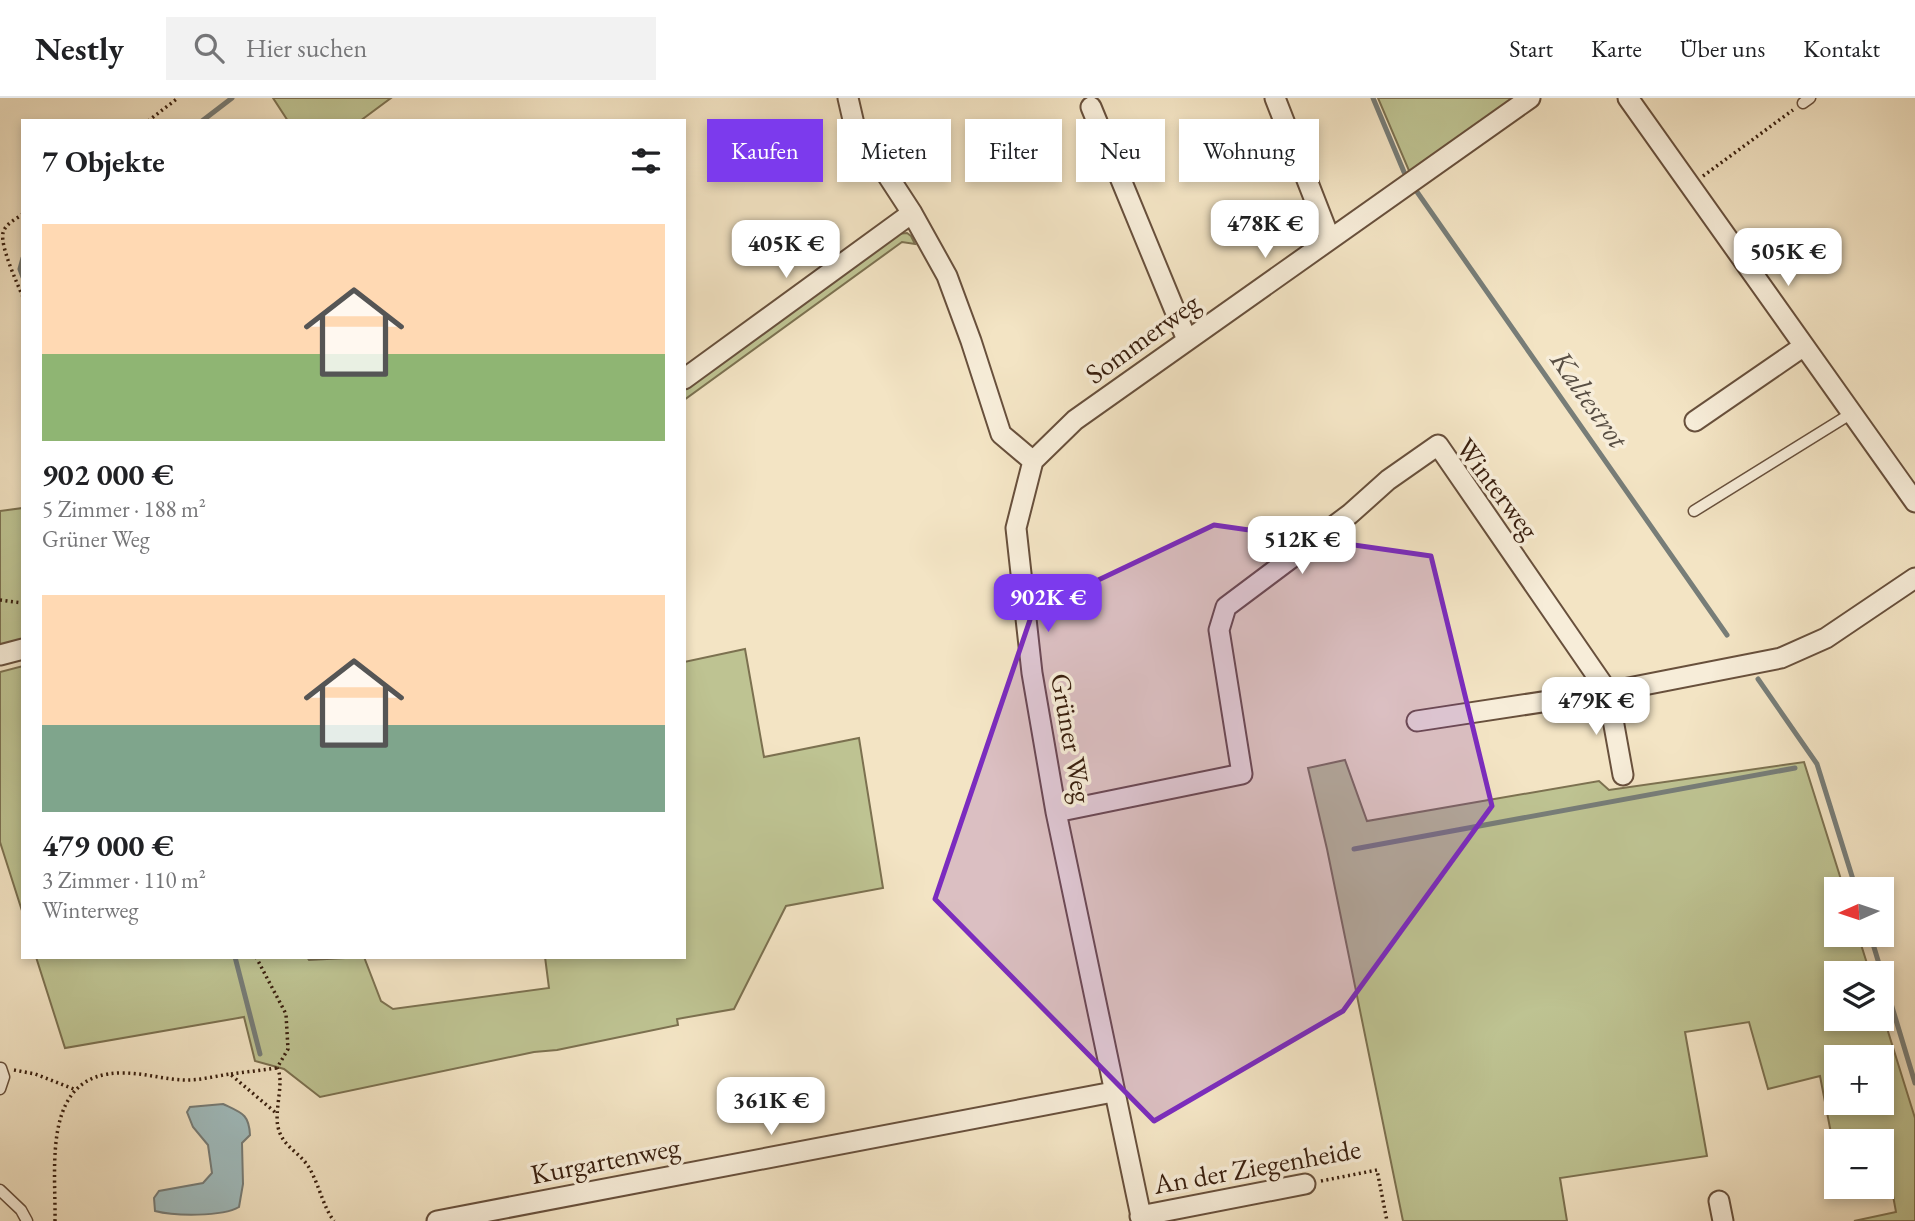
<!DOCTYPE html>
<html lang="de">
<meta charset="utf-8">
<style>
body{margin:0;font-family:"EB Garamond",serif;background:#f2f2f2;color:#202124;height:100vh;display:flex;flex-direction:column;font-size:26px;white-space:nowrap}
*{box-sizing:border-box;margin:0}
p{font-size:23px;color:#757577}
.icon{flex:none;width:38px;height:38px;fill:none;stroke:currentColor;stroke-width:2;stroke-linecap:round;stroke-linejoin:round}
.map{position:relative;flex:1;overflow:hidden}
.panel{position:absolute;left:21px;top:21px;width:665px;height:840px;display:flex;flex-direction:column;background:#fff;border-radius:0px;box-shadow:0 4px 10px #0003}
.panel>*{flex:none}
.banner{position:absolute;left:707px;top:21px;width:665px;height:63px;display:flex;gap:14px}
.needle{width:46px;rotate:267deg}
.fabs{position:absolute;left:1824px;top:779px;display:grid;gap:14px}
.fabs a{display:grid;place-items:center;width:70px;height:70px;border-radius:0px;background:#fff;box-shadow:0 4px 10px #0003;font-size:35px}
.price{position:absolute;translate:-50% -60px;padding:0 16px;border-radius:14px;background:#fff;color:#222;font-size:23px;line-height:46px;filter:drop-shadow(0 2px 4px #0008)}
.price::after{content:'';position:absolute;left:50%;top:42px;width:21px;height:16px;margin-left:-10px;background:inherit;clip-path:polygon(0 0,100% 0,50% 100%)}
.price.current{background:#7c3aed;color:#fff}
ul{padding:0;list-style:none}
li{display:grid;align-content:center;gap:14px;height:371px;padding:0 21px}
li span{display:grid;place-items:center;height:217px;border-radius:0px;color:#555}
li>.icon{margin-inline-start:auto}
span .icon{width:126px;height:126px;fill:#fffc;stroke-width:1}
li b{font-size:30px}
h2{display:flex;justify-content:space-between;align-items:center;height:84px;padding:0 21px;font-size:30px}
.chip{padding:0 24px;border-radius:0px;background:#fff;box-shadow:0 4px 10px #0003;font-size:24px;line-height:63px}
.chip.current{background:#7c3aed;color:#fff}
header{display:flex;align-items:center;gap:42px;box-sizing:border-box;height:98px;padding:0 35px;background:#fff;border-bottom:2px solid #e0e0e0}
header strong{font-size:33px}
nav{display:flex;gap:38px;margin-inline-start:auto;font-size:24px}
.search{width:490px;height:63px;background:#f2f2f2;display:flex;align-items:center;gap:18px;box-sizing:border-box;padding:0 24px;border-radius:0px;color:#757577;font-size:26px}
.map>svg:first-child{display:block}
.green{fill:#bec392;stroke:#7c7150;stroke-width:2;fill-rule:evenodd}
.water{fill:#a0bcbe;stroke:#777d78;stroke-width:2}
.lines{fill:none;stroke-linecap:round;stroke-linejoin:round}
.stream{stroke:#777d78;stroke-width:5}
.lane-casing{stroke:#68503c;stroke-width:13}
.street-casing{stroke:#68503c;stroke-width:23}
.path{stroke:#391f0e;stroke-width:3.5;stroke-dasharray:2 3.5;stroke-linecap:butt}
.lane{stroke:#f7edd9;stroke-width:10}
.street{stroke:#f7edd9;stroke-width:19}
.marked{fill:#7b2cbf;fill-opacity:0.2;stroke:#7b2cbf;stroke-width:5;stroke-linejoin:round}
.labels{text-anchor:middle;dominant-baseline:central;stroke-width:7;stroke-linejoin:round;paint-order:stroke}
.street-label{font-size:28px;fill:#391f0e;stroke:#f7edd9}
.water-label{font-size:30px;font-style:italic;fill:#584e43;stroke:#f7edd9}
</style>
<header>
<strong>Nestly</strong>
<div class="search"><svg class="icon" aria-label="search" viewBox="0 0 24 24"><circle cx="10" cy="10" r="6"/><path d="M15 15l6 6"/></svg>Hier suchen</div>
<nav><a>Start</a><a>Karte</a><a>Über uns</a><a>Kontakt</a></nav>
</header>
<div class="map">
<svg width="1915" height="1123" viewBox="0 0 1915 1123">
<rect width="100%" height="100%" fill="#f3e4c4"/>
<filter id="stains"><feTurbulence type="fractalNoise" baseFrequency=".00286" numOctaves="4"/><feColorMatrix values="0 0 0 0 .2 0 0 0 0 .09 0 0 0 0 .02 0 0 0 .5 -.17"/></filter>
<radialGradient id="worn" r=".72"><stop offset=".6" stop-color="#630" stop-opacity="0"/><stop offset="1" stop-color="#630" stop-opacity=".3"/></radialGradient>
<!-- green -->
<path class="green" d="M273,0H391L360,23H288Z
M1378,0H1519L1410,75Z
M907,135L911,138L915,146L902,144L684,302V291L897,136Z
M23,410V544L0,550V413Z
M745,551L764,659L859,640L883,790L786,808L734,911L677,921L678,927L557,952L534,954L320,999L284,971L255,963L244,919L65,950L36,859H307L309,862L364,859L381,903L393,911L549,890L545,859H684V564Z
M23,568V816L0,744V574Z
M1345,662L1367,723L1599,683L1609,692L1804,664L1844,791H1836V836L1858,837L1870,875H1836V920H1881V911L1915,1020V1123H1854L1896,1114L1884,1048H1881V1043H1836L1835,1056L1820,978L1768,991L1749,924L1685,934L1707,1058L1560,1080L1567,1123H1403L1327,751L1308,670ZM1836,959H1881V1004H1836Z"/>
<!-- water -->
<path class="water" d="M223,1006C242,1015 249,1016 250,1037L242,1045L243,1086L239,1109C222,1119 174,1118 155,1113L154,1100L159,1093L203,1085L212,1075L208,1047L193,1029L187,1014L190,1009Z"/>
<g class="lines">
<!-- stream -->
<path class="stream" d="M1373,0L1404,74
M202,23L232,0
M1415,91L1727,537
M23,160L20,171L23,179
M1758,581L1817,666L1856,791
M1354,751L1795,670
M1870,836L1915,985
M235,859L260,956"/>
<defs>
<path id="lane" d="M1803,5L1810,0
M1694,413L1852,315
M0,991L4,979L1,970
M0,1092L21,1112L27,1123"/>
<path id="street" d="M848,0L854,26L912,115L947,178L971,243L1001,336L1033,363L1016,430L1032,575L1056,714L1142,1123
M1275,0L1330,141
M1628,0L1915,404
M1091,9L1187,242
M684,281L912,115
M1695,323L1804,248
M1033,363L1075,322L1530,0
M0,557L23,551
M1417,623L1608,594L1781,560L1826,540L1915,480
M1056,714L1242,676L1219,532L1226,509L1350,416L1388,382L1438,347L1608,594L1623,677
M1719,1103L1723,1123
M1140,1118L1305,1086
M437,1123L1113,994"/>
</defs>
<!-- lane casing -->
<use href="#lane" class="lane-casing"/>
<!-- street casing -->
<use href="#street" class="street-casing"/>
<!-- path -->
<path class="path" d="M148,23L178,0
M1703,78L1793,12
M23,116C16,121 5,126 3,135C0,148 17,185 23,199
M0,502L23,505
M256,859L286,916L288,951L277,970C285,982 274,1012 278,1029C282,1048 298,1053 308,1068C319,1085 322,1107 334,1123
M14,972L35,976L74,991
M231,976L277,970
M1321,1083L1377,1072L1387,1123
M55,1123C56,1067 41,974 123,975C145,975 166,982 187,982C201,982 216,978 230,976L276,1015"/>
<!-- lane -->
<use href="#lane" class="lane"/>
<!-- street -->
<use href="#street" class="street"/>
</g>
<!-- marked area -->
<path class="marked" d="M1214,427L1431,458L1492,708L1343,913L1154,1023L935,801L1033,513Z"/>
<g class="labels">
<!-- street labels -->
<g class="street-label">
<text transform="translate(1142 240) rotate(-36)">Sommerweg</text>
<text transform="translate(1498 390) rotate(53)">Winterweg</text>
<text transform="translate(1072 640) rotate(80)">Grüner Weg</text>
<text transform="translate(605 1062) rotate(-11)">Kurgartenweg</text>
<text transform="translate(1257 1068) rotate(-10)">An der Ziegenheide</text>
</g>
<!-- water labels -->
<g class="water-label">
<text transform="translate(1590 301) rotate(55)">Kaltestrot</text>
</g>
</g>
<rect width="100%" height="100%" filter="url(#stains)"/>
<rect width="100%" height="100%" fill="url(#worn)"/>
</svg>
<div class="fabs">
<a><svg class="needle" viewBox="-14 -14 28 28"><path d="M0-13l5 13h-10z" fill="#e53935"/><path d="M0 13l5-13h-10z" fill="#757577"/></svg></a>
<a><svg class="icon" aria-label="layers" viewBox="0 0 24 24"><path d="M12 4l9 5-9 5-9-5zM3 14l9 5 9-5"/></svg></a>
<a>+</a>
<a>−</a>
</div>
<b class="price" style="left:1265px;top:162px">478K €</b>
<b class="price" style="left:786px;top:182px">405K €</b>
<b class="price" style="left:1788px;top:190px">505K €</b>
<b class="price" style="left:1302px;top:478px">512K €</b>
<b class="price current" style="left:1048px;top:536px">902K €</b>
<b class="price" style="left:1596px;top:639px">479K €</b>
<b class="price" style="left:771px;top:1039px">361K €</b>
<div class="banner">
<a class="chip current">Kaufen</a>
<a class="chip">Mieten</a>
<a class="chip">Filter</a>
<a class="chip">Neu</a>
<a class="chip">Wohnung</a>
</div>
<section class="panel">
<h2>7 Objekte<svg class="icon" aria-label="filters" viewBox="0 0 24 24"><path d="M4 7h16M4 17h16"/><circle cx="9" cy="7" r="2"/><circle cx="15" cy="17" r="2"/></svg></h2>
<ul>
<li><span style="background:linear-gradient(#ffd9b3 60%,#8fb573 0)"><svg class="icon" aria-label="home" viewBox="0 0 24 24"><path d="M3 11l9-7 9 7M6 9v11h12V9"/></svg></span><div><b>902 000 €</b><p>5 Zimmer · 188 m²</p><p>Grüner Weg</p></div></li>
<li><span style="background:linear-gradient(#ffd9b3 60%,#7fa58c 0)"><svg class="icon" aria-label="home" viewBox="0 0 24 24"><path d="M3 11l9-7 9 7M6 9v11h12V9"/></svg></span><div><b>479 000 €</b><p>3 Zimmer · 110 m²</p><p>Winterweg</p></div></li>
</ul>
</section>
</div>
